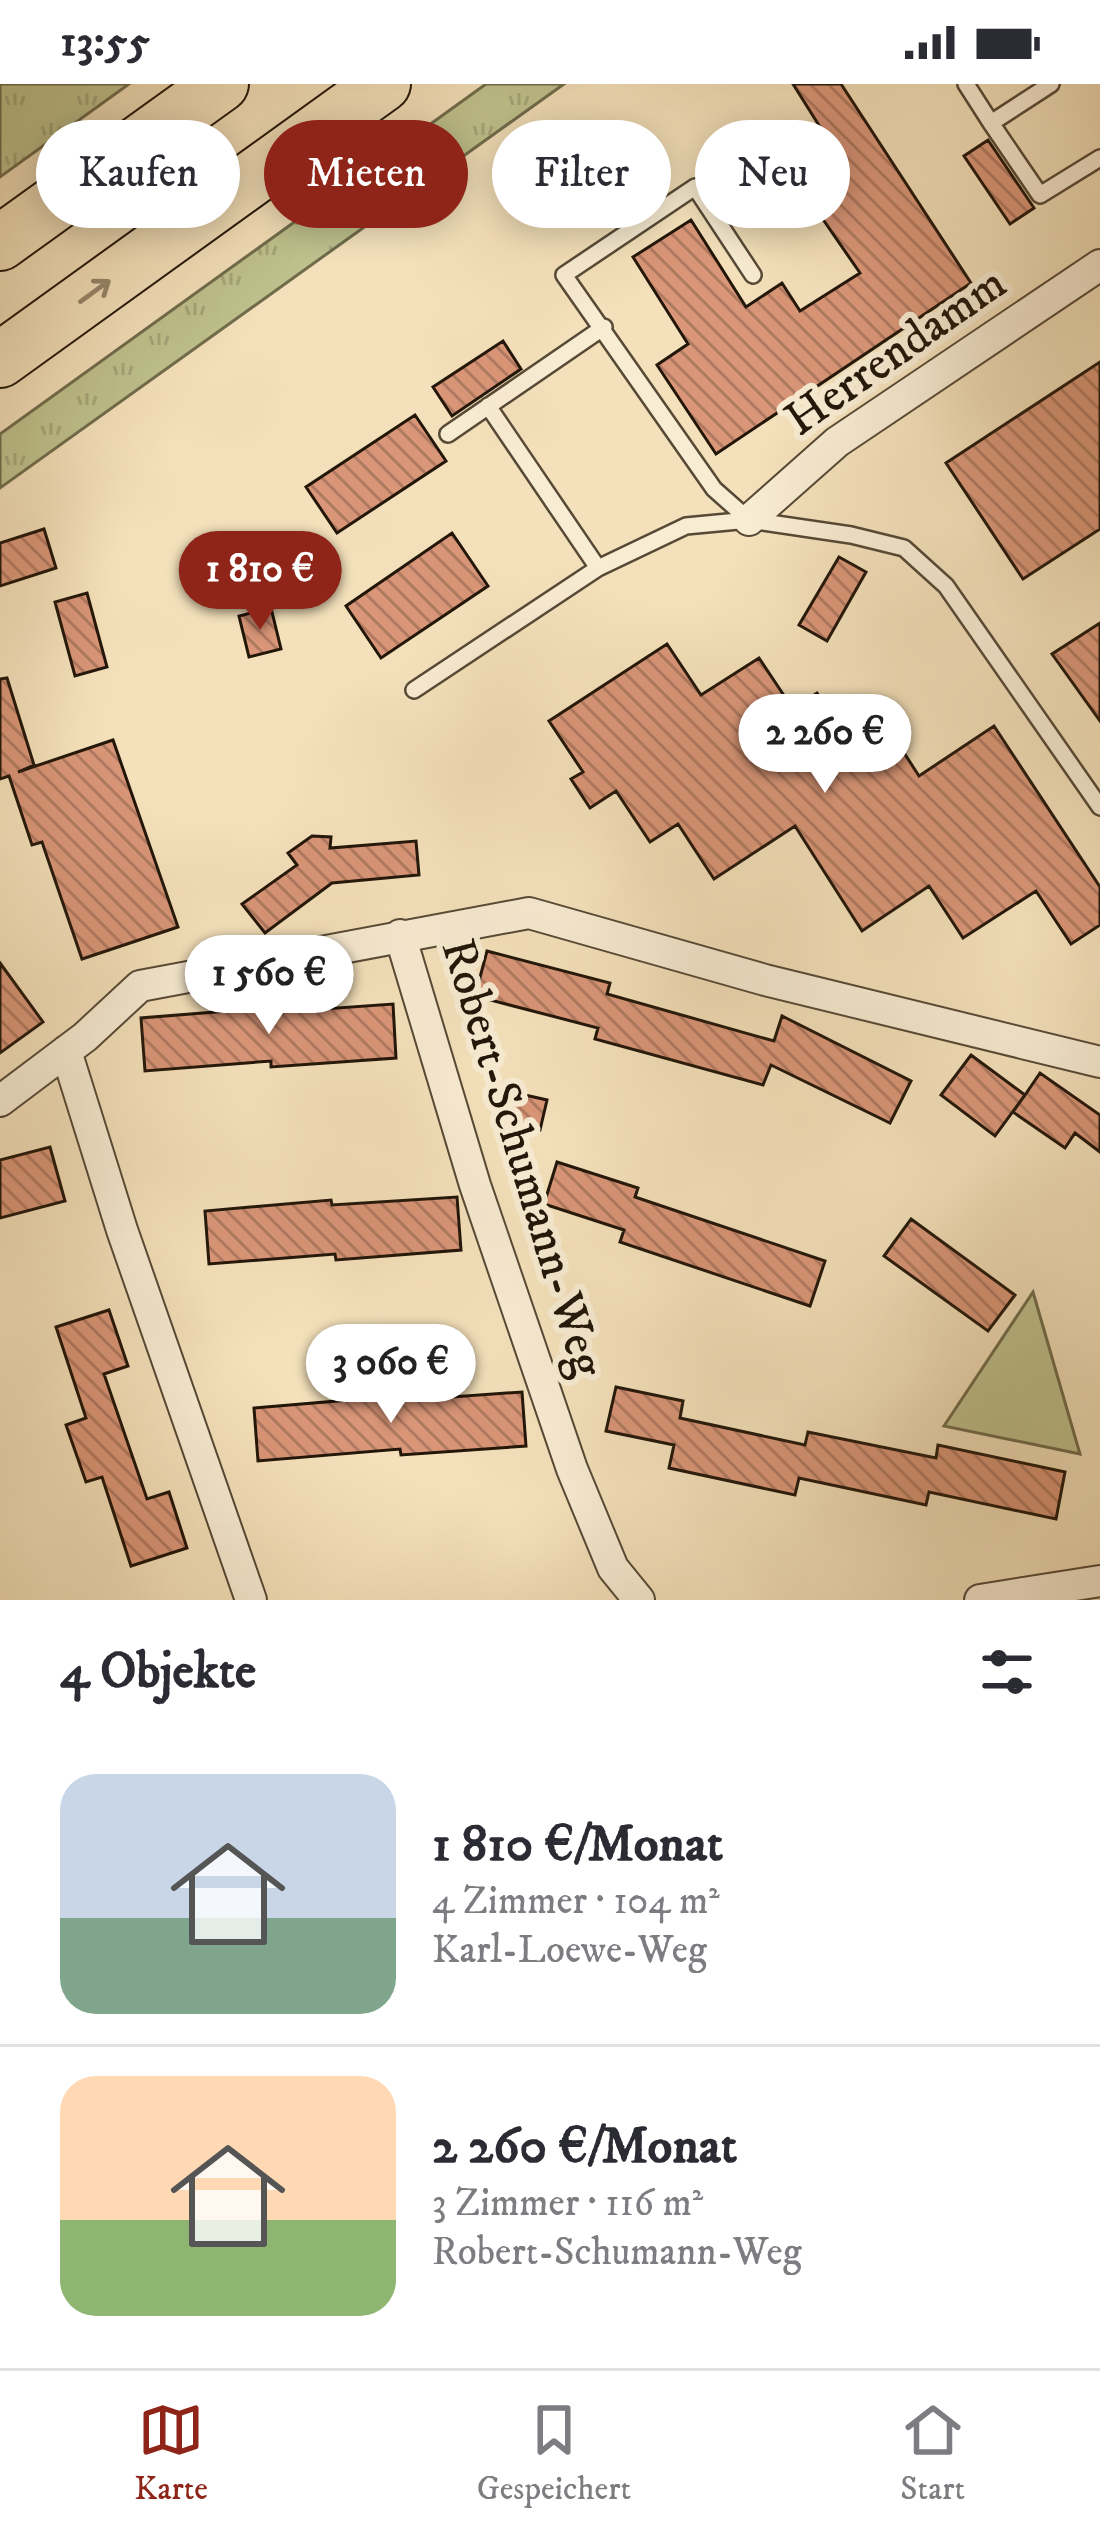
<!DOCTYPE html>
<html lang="de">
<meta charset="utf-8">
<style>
body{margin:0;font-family:"IM FELL DW Pica",serif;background:#f2f2f3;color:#2b2b33;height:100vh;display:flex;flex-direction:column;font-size:45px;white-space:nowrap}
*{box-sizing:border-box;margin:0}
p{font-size:39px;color:#7c7c81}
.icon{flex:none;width:66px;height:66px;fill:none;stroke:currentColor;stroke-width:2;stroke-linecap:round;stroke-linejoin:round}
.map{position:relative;height:1516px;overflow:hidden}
.side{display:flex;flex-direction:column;background:#fff;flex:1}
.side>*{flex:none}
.hud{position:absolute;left:36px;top:36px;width:1029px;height:108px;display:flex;gap:24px}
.price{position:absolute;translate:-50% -102px;padding:0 27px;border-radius:42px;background:#fff;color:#222;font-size:39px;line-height:78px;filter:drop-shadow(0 3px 6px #0008)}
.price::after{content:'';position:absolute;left:50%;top:72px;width:36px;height:27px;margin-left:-18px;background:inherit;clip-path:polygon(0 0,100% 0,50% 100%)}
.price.active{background:#8f2418;color:#fff}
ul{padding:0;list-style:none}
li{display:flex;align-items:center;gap:36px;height:300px;padding:0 60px}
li+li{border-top:3px solid #e1e1e2}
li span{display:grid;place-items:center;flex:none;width:336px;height:240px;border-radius:36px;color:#555}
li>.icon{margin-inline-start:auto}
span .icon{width:144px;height:144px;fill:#fffc;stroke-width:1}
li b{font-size:51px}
h2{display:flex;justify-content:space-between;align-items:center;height:144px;padding:0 60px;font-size:51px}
.tag{padding:0 42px;border-radius:54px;background:#fff;box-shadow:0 6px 30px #0003;font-size:42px;line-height:108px}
.tag.active{background:#8f2418;color:#fff}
.status{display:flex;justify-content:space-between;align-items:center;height:84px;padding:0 60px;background:#fff;direction:ltr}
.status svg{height:33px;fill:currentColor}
.menu{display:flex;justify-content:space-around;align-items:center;height:168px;border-top:3px solid #e1e1e2;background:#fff;font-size:33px;color:#7c7c81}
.menu a{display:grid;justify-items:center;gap:6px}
.menu .active{color:#8f2418}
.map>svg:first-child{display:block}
.grass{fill:url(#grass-tufts);stroke:#706c4c;stroke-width:3}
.green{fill:#bfc28e;stroke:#706c4c;stroke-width:3}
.building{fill:url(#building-back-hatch);stroke:#221609;stroke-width:3}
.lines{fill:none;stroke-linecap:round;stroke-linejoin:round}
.service-casing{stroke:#564936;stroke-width:20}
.minor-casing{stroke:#564936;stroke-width:34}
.motorway-casing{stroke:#221609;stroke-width:58}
.service{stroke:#f8ecd3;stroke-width:15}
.minor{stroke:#f8ecd3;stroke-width:30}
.motorway{stroke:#f4e1bb;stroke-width:54}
.oneway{stroke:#96866b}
.labels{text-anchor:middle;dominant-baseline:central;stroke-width:12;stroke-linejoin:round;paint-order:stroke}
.street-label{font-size:48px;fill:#221609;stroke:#f8ecd3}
</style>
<div class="status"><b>13:55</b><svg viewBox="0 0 49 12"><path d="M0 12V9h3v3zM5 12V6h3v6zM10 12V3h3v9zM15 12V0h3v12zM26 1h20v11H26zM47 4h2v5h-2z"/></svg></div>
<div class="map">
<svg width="1100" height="1516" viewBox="0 0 1100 1516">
<defs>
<pattern id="grass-tufts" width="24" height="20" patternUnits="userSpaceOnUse" patternTransform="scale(3)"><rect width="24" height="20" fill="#bfc28e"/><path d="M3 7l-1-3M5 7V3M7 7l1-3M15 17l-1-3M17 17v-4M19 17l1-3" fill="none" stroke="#a4a679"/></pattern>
<pattern id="building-back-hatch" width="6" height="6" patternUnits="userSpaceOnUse" patternTransform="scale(3)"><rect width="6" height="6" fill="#d99678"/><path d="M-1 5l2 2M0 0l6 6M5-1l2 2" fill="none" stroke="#b07961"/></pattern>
</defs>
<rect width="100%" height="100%" fill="#f4e1bb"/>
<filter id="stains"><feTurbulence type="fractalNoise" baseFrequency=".00167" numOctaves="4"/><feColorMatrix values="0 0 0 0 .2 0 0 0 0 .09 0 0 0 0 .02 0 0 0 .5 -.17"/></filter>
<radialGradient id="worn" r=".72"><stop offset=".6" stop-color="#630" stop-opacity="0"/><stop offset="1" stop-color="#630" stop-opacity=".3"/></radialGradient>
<!-- grass -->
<path class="grass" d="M0,0H129L0,93Z
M486,0H564L0,404V350Z"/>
<!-- green -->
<path class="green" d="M1033,1208L1080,1370L944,1342Z"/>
<!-- building -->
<path class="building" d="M793,0H841L971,199L716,370L657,281L688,260L633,173L691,136L746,223L782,199L800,227L860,189L802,105L757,134L734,98L820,43Z
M988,56L1034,124L1010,140L964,72Z
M503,257L521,285L452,332L433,303Z
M1100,278V445L1023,495L946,379Z
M415,331L446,377L337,449L306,403Z
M44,445L56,484L0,502V459Z
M452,449L488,502L381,574L346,522Z
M839,473L866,488L827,557L799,541Z
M87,509L107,583L75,592L55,518Z
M271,524L281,565L249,573L239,532Z
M1100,539V637L1052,570Z
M667,560L701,611L759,574L793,625L817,609L853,663L886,641L919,692L994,642L1100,803V841L1071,860L1036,807L963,854L929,802L862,847L795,742L714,795L678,740L650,758L616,707L590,724L571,695L583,688L549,637Z
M7,594L34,681L18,688L113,656L178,843L82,875L42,758L32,761L9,692L0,695V595Z
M312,752L331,753L330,764L416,757L419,791L332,799L265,849L242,820L297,781L288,769Z
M487,867L610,899L607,910L774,957L782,932L911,997L890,1039L771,981L763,1001L595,955L598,944L475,912Z
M0,879L43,938L0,969Z
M393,920L396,974L271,983V977L145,987L141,934L266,924L267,929Z
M971,971L1025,1011L1040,989L1100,1031V1068L1075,1049L1065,1064L1013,1028L1025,1011L995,1052L941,1011Z
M516,1009L547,1016L540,1046L509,1039Z
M50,1063L65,1117L0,1134V1076Z
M557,1078L638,1104L635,1113L825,1177L810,1222L620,1158L624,1146L544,1120Z
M457,1113L461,1166L336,1176L335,1170L209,1180L205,1127L331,1116L332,1121Z
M911,1135L1015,1211L988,1247L884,1172Z
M109,1226L128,1282L104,1290L147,1415L169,1408L187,1464L131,1482L102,1393L86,1398L66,1341L86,1334L56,1243Z
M616,1303L683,1317L680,1334L805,1361L808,1348L936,1374L938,1361L1065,1388L1056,1435L929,1408L926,1421L799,1394L795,1411L669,1384L674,1361L606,1347Z
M522,1308L526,1362L401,1371L400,1365L258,1377L254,1324L397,1312V1317Z"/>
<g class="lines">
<defs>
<path id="service" d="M966,0L991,39L1051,0
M991,39L1040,111L1100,74
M488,322L598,484
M448,350L604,243
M749,436L714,405L564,191L695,103L753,191
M414,606L598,484L686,442L749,436L851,451L904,464L946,502L1100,723"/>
<path id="minor" d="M749,436L837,358L1100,181
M400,851L475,1101L572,1385L613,1484L639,1516
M66,967L122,1146L251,1516
M0,1017L85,953L140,902L529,829L765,896L1100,978
M980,1516L1100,1497"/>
<path id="motorway" d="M0,159L221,0
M0,276L383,0"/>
</defs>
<!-- service casing -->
<use href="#service" class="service-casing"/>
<!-- minor casing -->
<use href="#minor" class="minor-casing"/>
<!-- motorway casing -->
<use href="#motorway" class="motorway-casing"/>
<!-- service -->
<use href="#service" class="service"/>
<!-- minor -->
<use href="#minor" class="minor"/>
<!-- motorway -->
<use href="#motorway" class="motorway"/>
</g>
<!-- one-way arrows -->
<defs><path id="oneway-shaft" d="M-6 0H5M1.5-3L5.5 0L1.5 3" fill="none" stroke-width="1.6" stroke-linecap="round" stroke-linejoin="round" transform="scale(3)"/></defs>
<use class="oneway" href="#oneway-shaft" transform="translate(95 207) rotate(-36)"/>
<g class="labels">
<!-- street labels -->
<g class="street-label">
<text transform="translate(896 268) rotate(-35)">Herrendamm</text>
<text transform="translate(522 1074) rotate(73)">Robert-Schumann-Weg</text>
</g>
</g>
<rect width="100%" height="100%" filter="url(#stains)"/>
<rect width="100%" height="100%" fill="url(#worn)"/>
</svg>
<b class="price active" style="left:260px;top:549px">1 810 €</b>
<b class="price" style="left:825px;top:712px">2 260 €</b>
<b class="price" style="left:269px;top:953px">1 560 €</b>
<b class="price" style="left:391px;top:1342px">3 060 €</b>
<div class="hud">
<a class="tag">Kaufen</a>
<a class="tag active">Mieten</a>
<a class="tag">Filter</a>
<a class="tag">Neu</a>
</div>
</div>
<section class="side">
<h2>4 Objekte<svg class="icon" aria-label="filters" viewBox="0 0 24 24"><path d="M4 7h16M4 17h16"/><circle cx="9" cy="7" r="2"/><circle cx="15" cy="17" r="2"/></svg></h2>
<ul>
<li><span style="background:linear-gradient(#c9d6e8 60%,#7fa58c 0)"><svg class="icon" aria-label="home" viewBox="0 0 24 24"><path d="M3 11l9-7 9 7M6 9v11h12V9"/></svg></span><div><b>1 810 €/Monat</b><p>4 Zimmer · 104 m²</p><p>Karl-Loewe-Weg</p></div></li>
<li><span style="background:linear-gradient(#ffd9b3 60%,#8fb573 0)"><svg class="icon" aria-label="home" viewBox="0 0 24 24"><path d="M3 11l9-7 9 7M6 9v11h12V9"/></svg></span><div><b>2 260 €/Monat</b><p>3 Zimmer · 116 m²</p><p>Robert-Schumann-Weg</p></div></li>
</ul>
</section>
<nav class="menu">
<a class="active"><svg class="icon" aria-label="map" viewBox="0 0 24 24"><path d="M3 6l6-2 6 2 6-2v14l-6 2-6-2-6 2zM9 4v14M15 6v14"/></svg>Karte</a>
<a><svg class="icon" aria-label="saved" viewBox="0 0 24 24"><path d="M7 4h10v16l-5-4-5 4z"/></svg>Gespeichert</a>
<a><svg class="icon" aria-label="home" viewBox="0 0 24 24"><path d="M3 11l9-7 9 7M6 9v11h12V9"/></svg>Start</a>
</nav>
